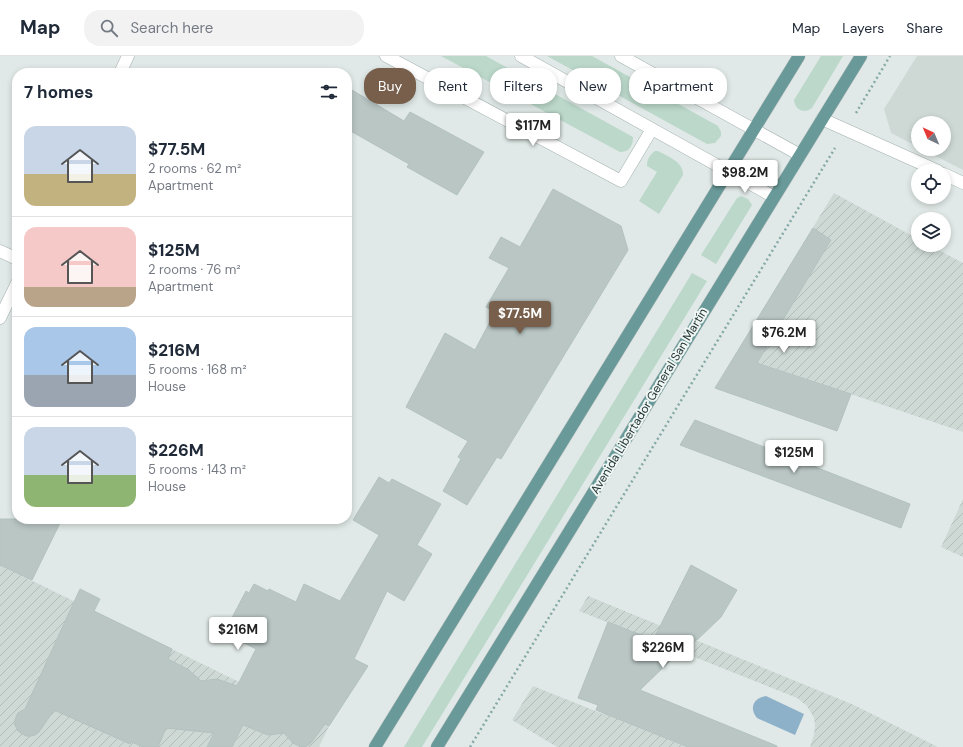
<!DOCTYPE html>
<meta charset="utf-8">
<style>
body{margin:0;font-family:"DM Sans",sans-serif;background:#f2f2f3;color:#1f2937;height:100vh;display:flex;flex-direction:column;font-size:15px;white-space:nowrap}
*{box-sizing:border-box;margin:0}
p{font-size:13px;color:#747a83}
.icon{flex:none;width:22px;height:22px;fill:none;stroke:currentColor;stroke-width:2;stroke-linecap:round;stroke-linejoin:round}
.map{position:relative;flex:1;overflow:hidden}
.details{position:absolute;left:12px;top:12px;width:340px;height:456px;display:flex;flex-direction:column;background:#fff;border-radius:16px;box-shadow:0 2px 6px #0003}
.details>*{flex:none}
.top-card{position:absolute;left:364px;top:12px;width:380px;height:36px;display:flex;gap:8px}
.needle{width:26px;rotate:316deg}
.controls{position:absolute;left:911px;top:60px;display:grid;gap:8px}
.controls a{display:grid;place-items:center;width:40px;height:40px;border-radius:50%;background:#fff;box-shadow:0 2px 6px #0003;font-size:20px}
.price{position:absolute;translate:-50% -34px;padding:0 9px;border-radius:4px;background:#fff;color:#222;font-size:13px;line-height:26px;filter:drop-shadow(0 1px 2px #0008)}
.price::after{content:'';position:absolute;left:50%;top:24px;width:12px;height:9px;margin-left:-6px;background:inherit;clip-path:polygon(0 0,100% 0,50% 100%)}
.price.on{background:#775f4c;color:#fff}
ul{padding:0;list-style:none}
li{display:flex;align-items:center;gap:12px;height:100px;padding:0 12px}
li+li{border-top:1px solid #e0e1e3}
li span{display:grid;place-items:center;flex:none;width:112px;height:80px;border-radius:12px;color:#555}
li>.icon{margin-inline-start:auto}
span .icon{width:48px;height:48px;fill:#fffc;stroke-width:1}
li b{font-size:17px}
h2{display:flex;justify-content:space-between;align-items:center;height:48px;padding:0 12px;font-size:17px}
.tag{padding:0 14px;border-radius:16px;background:#fff;box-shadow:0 2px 6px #0003;font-size:14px;line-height:36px}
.tag.on{background:#775f4c;color:#fff}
header{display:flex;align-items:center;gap:24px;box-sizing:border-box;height:56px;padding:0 20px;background:#fff;border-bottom:1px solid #e0e1e3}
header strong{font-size:19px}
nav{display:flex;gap:22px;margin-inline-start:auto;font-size:14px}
.search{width:280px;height:36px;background:#f2f2f3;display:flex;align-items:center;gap:10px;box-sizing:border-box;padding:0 14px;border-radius:16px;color:#747a83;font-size:15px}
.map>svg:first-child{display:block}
.built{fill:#ced9d6}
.industrial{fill:url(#industrial-furrows)}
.grass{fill:#bbd8ca}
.water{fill:#8db1c9}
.building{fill:#b9c6c4;stroke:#b3c2bf}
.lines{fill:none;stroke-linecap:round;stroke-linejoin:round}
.minor-casing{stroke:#a4b0af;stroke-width:13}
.major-casing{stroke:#bdc3c3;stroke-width:13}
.path{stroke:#84a9a6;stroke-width:2.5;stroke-dasharray:2 3;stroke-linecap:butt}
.minor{stroke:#fff;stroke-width:12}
.major{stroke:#699a99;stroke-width:12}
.labels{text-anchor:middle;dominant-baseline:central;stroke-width:4;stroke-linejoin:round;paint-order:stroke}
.street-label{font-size:12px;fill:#233737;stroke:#f0f6f4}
</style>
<header>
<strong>Map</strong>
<div class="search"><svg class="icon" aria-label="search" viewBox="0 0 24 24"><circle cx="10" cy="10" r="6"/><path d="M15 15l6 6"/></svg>Search here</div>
<nav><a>Map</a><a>Layers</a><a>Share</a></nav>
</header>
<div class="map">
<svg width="963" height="691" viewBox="0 0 963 691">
<defs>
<pattern id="industrial-furrows" width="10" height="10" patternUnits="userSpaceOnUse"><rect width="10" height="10" fill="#ced9d6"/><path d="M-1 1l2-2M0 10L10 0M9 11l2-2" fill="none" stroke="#b1bbb8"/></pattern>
</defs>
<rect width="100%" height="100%" fill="#e0e9e7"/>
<!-- built -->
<path class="built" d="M917,0H963V114L922,93H944V67H918V91L891,77L884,53Z"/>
<!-- industrial -->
<path class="industrial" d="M834,137L918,183V189H929L963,207V376L735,299Z
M963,443V501L941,491Z
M0,509L329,670L319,691H0Z
M588,540L854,649L938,691H810L814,679L815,670L814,662L807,650L797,642L579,555Z
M533,630L603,658L604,657L688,691H557L512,664Z"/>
<!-- grass -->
<path class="grass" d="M441,0H486L633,81C633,90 629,96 620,96Z
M547,0H592L718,70L721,76V80L715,87L707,88Z
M821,0H843L812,52C804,58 795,54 794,44Z
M655,95H658C667,100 684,106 683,119L659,158L639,145L657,116L647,110C647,104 649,99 655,95Z
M741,140L748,143L752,149L716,208L701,199L737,142Z
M692,217L707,225L422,691H404Z"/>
<!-- water -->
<path class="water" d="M766,640L804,658L795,679L757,662C749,652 753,642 766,640Z"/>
<!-- building -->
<path class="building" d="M347,31L404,65L410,56L484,96L457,139L407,111L409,108L347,73Z
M553,133L621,170L628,194L501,403L497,401L467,449L443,435L461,403L458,401L468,385L406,351L445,277L475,294L495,256L486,251L509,212L489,202L501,181L520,191Z
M813,172L831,184L757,307L851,338L837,375L715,332Z
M695,364L910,448L901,472L680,389Z
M379,421L389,427L392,423L441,448L417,489L432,498L404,545L387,535L354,603L368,610L329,670L325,668L311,687L307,690L301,691L293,687L284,677L268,679L243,669L232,691H207L214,677L166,672L158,691H143L132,686L130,688L54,654L39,676L35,679L31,680H26L18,675L14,667L16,661L18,657L25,653L80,533L100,543L94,555L172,593L168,603L189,614L201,625L217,623L237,630L256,593L224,577L246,535L249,537L254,528L268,535L269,533L296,546L304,528L340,545L379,479L353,464Z
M0,463H62L32,524L0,509Z
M691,509L737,534L721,561L697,584L688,581L677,604L672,603L640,634L777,690V691H688L596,654L598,649L578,642L608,566L653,584Z"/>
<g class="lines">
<defs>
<path id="minor" d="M386,0L621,125L652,73
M521,0L774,141
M621,0L800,99
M120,17L128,0
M822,63L938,115
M944,118L963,127
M0,195L17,203
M0,262L17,227"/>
<path id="major" d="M375,691L799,0
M437,691L861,0"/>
</defs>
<!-- minor casing -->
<use href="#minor" class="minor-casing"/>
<!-- major casing -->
<use href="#major" class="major-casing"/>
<!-- path -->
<path class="path" d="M856,57L890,0
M470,691L835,92"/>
<!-- minor -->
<use href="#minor" class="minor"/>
<!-- major -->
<use href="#major" class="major"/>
</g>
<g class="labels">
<!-- street labels -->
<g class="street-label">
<text transform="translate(649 345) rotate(-59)">Avenida Libertador General San Martín</text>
</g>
</g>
</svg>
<div class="controls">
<a><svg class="needle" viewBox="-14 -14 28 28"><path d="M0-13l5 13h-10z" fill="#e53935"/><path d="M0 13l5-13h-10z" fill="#747a83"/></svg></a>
<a><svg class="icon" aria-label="locate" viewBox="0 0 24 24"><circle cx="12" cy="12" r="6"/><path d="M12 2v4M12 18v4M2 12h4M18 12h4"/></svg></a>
<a><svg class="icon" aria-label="layers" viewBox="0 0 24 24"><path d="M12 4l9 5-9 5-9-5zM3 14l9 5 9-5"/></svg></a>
</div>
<b class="price" style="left:533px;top:91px">$117M</b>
<b class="price" style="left:745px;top:138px">$98.2M</b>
<b class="price on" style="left:520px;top:279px">$77.5M</b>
<b class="price" style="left:784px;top:298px">$76.2M</b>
<b class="price" style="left:794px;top:418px">$125M</b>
<b class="price" style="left:238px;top:595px">$216M</b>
<b class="price" style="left:663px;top:613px">$226M</b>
<div class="top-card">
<a class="tag on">Buy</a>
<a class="tag">Rent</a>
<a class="tag">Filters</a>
<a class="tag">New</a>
<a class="tag">Apartment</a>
</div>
<section class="details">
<h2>7 homes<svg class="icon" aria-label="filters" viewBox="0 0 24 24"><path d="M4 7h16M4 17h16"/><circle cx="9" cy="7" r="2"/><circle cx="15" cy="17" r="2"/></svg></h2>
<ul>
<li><span style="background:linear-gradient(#c9d6e8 60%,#c2b280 0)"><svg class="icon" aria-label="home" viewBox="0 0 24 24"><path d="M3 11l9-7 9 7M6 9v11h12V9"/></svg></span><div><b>$77.5M</b><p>2 rooms · 62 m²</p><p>Apartment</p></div></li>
<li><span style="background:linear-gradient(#f6c9c9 75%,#b9a48a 0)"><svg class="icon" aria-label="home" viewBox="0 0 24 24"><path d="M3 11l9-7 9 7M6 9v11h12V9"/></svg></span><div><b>$125M</b><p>2 rooms · 76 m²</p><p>Apartment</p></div></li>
<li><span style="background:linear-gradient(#a9c7e8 60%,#9aa5b1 0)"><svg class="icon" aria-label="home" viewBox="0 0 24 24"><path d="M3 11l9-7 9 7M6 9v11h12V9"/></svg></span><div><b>$216M</b><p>5 rooms · 168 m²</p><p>House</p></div></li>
<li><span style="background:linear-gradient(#c9d6e8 60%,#8fb573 0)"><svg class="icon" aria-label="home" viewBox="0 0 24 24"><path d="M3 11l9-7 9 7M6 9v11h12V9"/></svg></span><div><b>$226M</b><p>5 rooms · 143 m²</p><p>House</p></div></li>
</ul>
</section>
</div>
